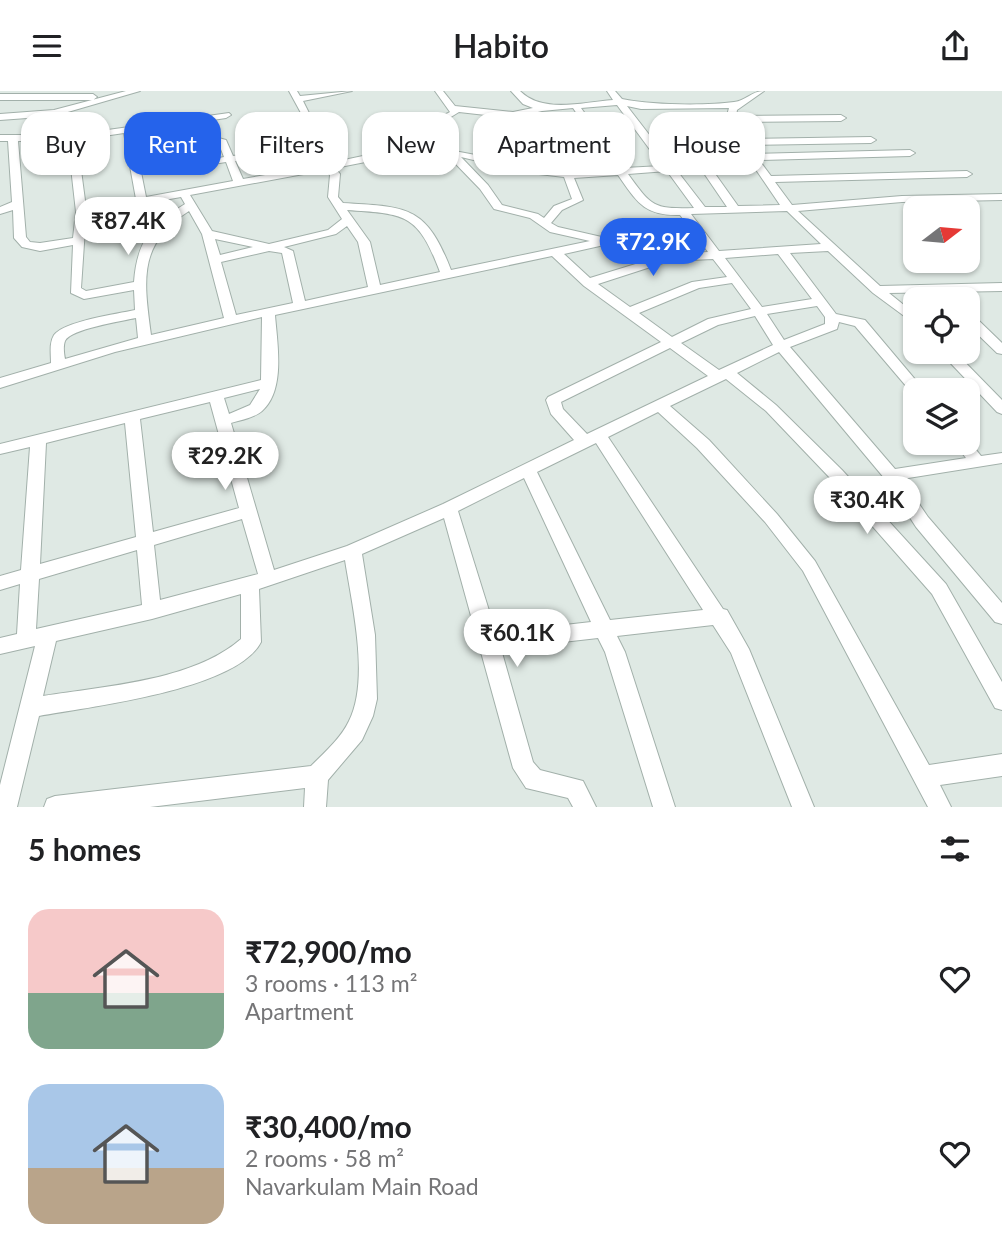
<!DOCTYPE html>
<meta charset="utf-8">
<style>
body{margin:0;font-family:Lato,sans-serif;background:#f2f2f2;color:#202124;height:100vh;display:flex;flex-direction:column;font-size:26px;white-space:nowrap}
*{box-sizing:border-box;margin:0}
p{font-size:23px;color:#757577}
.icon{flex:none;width:38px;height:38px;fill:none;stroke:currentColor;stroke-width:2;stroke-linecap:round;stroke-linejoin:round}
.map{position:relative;height:716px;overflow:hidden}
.details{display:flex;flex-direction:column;background:#fff;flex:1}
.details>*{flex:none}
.hud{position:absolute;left:21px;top:21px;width:961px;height:63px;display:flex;gap:14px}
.needle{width:46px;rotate:74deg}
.controls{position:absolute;left:903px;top:105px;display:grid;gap:14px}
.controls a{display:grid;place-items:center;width:77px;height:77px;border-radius:14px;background:#fff;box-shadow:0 2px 5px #0004;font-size:35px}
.price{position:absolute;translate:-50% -60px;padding:0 16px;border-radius:24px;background:#fff;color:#222;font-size:23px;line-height:46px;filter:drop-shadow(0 2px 4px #0008)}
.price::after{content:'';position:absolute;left:50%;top:42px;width:21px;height:16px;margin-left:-10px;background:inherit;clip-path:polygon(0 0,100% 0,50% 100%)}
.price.selected{background:#2563eb;color:#fff}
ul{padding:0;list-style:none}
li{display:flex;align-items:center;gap:21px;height:175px;padding:0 28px}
li span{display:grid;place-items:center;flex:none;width:196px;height:140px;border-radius:21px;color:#555}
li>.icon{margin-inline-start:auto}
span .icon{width:84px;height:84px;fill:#fffc;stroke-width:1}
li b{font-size:30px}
h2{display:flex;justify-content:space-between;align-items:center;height:84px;padding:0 28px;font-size:30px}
.tag{padding:0 24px;border-radius:21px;background:#fff;box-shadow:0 2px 5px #0004;font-size:24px;line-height:63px}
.tag.selected{background:#2563eb;color:#fff}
header{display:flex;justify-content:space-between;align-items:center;height:91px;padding:0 28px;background:#fff;font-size:32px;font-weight:600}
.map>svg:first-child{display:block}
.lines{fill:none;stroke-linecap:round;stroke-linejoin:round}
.minor-casing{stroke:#a2b0aa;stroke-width:2}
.minor{fill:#fff;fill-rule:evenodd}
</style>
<header><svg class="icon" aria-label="menu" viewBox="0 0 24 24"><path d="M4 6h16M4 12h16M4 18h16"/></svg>Habito<svg class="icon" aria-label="share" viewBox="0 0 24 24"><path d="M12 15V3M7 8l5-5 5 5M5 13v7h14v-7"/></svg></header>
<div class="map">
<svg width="1002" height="716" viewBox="0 0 1002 716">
<rect width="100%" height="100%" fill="#dfe9e4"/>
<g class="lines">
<defs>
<path id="minor" d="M126,0H140L54,25L0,29V23L54,19Z
M289,0H297L300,5L352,0L303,10L309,22L307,47L330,72L419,53L426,34L450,21L435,0H443L455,15L513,21L533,17L523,13L511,0H520C543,23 583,11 613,9L607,0H615L622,8C650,14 705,15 734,11C746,10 751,0 764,0L737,19L736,25L841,24L846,27L841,30L736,31L745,48L871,46L876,49L871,52L749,54L755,63L910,59L915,62L910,65L759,69L771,85L967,80L972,83L967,86L775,91L792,114L902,105L1002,103V109L902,111L798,120L880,195L1002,192V200L889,202L915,223V233L873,202L828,160L790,162L836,223L865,229L924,299H915V303L912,302L855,235L839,231L837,238L790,256L895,378L966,367L954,352H968V349L981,365L1002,362V372L902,388L928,426L1002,512V533L995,531L916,436L885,388L779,261L737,282L776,314L842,379L946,493L1002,591V619L995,617L932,503L830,387L766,320L726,288L670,315L709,349L777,423L815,470L929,674L1002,663V685L940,694L951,716H928L803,480L765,431L697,357L658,321L608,346L723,518L727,519L749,558L814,716H792L731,562L713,534L617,545L625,561L675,716H653L605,561L598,547L501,558L533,671L540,679L583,690L596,716H573L568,707L526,697L513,677L444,427L362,463L375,544L377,608L373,625L362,649L328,689L326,716H304L305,697L150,716H44L47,708L55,705L311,675C325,661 341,647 349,630C370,588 352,514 345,469L259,498L261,551C237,599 89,616 39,625L17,716H0V694L35,555L0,563V547L17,543L20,493L0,499V485L21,479L30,356L0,363V353L261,289L262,226L115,261L0,297V287L51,272C51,263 49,252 54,244C65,230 117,223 135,219L134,199L84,208L71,202L73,154L40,160L22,156L14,147L13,119L0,123V116L12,111L8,50H0V44H72L229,22L231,24L226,27L133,41L146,106L233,90L226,71L194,76L189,73L224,66L219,53L190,54L185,51L187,49L215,46L226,49L233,65L303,55L297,48L301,22ZM617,14L662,75L624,77L581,17ZM627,15L641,18L729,17L726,28L729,39L780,114L738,115L706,70L702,69L697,72L727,116H705ZM573,17L614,78L571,81L545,78L515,67L486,66L428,55L433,37L459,21L513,27L542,20ZM124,42L136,108L86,117L77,49ZM18,50H68L76,121L73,147L40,152L30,151L26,146ZM308,60L321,74L243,88L235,70ZM421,60L447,64L480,98L494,118L530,127L550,141L590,150L451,179C426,114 407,116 343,112L338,106L340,83L335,77ZM461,66L486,72L514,73L539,83L564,86L572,108L554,115L544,127L538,123L502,114L488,94ZM325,79L330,84L328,106L342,128L328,139L269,153L212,140L190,104ZM667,80L694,117C653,118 652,116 628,83ZM618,84C637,111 644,125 680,124L687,133L606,147L558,136L551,132L562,119L583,109L574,87ZM181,106L185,113C151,134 137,150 134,191L86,200L81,197L86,123ZM347,119C407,123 418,123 440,181L380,194L370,151ZM189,120L202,143L224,227L151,244C144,190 137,153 189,120ZM787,120L821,153L719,160L691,123ZM347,135L358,151L368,196L305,210L293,160L284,156L336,143ZM692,139L708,161L668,163L590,187L564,163L640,146ZM215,148L253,156L220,164ZM269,160L282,162L293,212L236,224L221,171ZM778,163L812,208L762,216L725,167ZM552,165L584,195L661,251L548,306L546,309L551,323L574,349L443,413L347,455L274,479L231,332C241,329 254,327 262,320C286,299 277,251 275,224ZM713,168L727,186L692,191L630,216L598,193L669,170ZM732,192L751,218L708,228L672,246L639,222L699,197ZM817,215L825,226V233L784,249L767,223ZM755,225L773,254L719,279L681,252L718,234ZM136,227L138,247L65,268C64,263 63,255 65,250C70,238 122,230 136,227ZM670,257L708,285L587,343L563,318L561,311ZM260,298L250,314L229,323L224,307ZM210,311L239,417L153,441L140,328ZM125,332L136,446L40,473L46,352ZM596,352L703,519L610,529L537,381ZM524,387L591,531L496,542L458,420ZM242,428L258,483L160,509L154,454ZM137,459L142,514L36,538L39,488ZM241,503V548C193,590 105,595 43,605L56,550L152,528Z
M0,3H93L97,6L93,9H0Z
M968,223L973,224L1002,252V263L997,262L968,234Z
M940,261H955L1002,309V323L997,321Z"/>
</defs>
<!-- minor casing -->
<use href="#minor" class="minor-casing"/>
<!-- minor -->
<use href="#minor" class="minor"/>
</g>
</svg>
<div class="controls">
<a><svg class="needle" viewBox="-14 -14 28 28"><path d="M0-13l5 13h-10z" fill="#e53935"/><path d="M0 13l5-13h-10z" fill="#757577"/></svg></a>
<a><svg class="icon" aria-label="locate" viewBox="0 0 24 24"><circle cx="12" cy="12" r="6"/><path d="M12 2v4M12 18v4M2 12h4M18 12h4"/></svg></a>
<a><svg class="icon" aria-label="layers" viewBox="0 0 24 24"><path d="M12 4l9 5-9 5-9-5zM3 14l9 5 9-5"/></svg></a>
</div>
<b class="price" style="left:128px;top:166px">₹87.4K</b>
<b class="price selected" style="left:653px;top:187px">₹72.9K</b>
<b class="price" style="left:225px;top:401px">₹29.2K</b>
<b class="price" style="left:867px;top:445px">₹30.4K</b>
<b class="price" style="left:517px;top:578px">₹60.1K</b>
<div class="hud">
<a class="tag">Buy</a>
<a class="tag selected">Rent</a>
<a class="tag">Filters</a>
<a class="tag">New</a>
<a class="tag">Apartment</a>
<a class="tag">House</a>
</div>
</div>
<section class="details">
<h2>5 homes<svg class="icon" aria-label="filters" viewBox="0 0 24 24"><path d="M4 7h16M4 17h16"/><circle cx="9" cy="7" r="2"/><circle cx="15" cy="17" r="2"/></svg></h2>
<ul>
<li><span style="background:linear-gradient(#f6c9c9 60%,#7fa58c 0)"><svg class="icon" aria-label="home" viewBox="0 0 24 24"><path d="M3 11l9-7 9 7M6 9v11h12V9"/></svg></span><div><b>₹72,900/mo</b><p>3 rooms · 113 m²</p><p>Apartment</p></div><svg class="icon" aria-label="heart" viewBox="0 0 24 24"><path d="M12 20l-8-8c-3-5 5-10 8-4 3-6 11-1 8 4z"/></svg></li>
<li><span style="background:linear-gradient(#a9c7e8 60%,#b9a48a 0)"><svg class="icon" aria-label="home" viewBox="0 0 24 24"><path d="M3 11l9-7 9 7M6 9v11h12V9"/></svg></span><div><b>₹30,400/mo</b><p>2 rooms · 58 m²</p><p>Navarkulam Main Road</p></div><svg class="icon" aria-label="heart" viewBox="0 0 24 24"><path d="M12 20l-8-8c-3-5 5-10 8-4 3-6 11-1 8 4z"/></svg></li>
</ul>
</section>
